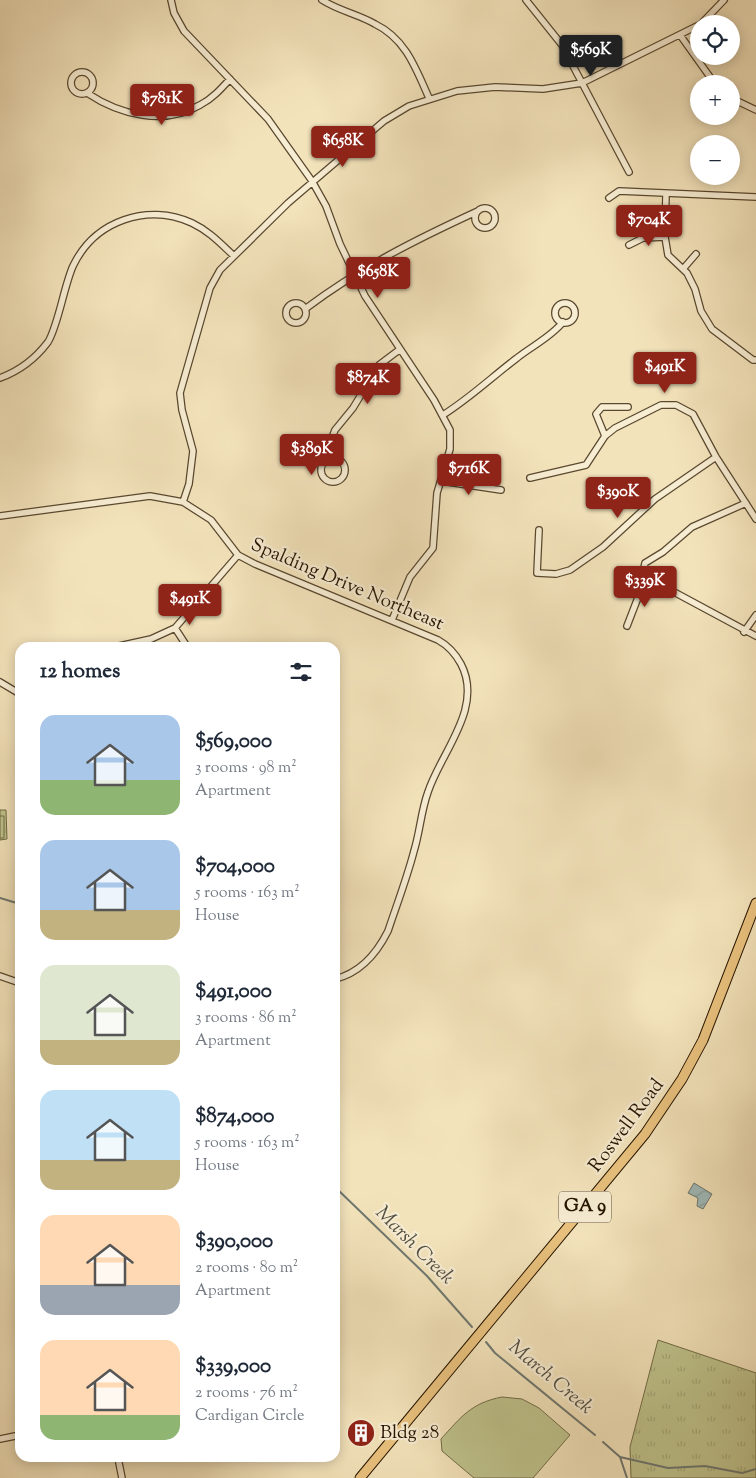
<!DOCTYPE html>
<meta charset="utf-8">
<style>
body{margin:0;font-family:"Sorts Mill Goudy",serif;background:#f6f6f7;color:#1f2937;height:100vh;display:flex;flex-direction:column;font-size:19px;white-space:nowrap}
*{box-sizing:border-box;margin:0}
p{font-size:16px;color:#747a83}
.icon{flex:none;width:28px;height:28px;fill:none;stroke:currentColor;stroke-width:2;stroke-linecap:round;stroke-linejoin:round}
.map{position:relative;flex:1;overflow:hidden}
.panel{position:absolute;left:15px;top:642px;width:325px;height:820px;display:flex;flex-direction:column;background:#fff;border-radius:15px;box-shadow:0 2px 12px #0003}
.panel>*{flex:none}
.tools{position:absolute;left:690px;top:15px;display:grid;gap:10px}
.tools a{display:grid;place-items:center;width:50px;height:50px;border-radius:50%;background:#fff;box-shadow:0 2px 12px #0003;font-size:25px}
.price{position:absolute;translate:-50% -42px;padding:0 11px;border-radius:5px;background:#8f2418;color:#fff;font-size:16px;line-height:32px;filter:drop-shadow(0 1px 2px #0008)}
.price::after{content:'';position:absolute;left:50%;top:30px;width:15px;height:11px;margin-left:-8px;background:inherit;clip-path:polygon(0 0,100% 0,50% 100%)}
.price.on{background:#222;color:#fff}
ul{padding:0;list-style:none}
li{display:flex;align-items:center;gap:15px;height:125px;padding:0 25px}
li span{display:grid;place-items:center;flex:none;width:140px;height:100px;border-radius:15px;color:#555}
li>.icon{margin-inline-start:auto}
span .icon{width:60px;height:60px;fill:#fffc;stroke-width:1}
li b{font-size:21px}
h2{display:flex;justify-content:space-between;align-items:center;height:60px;padding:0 25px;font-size:21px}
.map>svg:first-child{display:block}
.grass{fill:url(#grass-tufts);stroke:#726c46}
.pitch{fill:#bfc38d;stroke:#726c46}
.water{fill:url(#water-waves);stroke:#6f7870}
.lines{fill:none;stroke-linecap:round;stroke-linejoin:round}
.stream{stroke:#6f7870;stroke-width:2}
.minor-casing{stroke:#59482f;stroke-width:8}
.primary-casing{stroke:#261400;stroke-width:11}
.minor{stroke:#f7edd3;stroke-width:5.5}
.primary{stroke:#eac27e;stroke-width:9}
.labels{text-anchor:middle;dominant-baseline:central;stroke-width:4.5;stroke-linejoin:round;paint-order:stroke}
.shield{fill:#f7edd3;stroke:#65553f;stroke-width:1}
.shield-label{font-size:18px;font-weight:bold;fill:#261400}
.street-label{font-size:19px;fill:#261400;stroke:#f7edd3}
.poi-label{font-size:19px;fill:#261400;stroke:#f7edd3;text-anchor:start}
.water-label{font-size:20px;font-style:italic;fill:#514e41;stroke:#f7edd3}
</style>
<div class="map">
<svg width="756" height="1478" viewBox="0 0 756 1478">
<defs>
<pattern id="grass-tufts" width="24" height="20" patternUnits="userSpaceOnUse" patternTransform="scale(1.25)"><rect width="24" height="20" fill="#bfc38d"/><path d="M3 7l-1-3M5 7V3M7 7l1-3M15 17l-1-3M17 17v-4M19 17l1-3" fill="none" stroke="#a4a778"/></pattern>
<pattern id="water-waves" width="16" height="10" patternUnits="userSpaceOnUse" patternTransform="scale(1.25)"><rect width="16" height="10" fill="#a0bbbb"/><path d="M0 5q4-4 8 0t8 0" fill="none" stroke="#8aa09f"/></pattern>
</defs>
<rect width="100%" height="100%" fill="#f3e3bb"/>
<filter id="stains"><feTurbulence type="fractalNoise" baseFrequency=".004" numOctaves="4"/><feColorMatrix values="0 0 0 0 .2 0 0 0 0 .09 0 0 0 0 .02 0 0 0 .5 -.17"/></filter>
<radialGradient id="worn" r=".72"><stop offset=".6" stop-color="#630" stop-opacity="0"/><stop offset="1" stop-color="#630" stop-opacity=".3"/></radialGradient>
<!-- grass -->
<path class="grass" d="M0,810H6L7,839L0,840Z
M658,1340L756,1373V1478H631L630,1447Z"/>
<!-- pitch -->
<path class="pitch" d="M0,816H4V838H0Z
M502,1397L522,1399L539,1408L570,1435L533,1478H474L442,1451L441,1439C461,1417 471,1403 502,1397Z"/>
<!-- water -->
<path class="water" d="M694,1183L712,1194L703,1209L697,1206L698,1198L688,1193Z"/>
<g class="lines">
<!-- stream -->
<path class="stream" d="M0,898L20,904
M335,1187L427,1276L472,1327
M486,1342L495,1353L595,1435
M603,1442L620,1457L627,1478
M620,1457L668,1468L705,1466L742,1473L756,1469"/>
<defs>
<path id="minor" d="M171,0L174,13L184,31L268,119L312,181L326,206L340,244L365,296L434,400L450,430V449L437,493L433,548L410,577L392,620
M322,0C339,11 358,14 375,24C406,39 416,69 429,98
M526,0L562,45L629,172
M701,24L724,0
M680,35L715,84
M71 83a11 11 0 1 1 22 0a11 11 0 1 1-22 0Z
M87,93C120,115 164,126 200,105C212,99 221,89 230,79
M731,98L756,110
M666,194L665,237L668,255L687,273L695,289L701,311L712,329L753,360H756
M609,198L619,191L756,197
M475 218a10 10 0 1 1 20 0a10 10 0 1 1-20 0Z
M629,245L643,238L665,237
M683,269L696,254
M286 313a10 10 0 1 1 20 0a10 10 0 1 1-20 0Z
M555 313a10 10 0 1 1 20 0a10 10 0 1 1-20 0Z
M305,309C361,267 415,240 478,211
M0,378C19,371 36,358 48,342C58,326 64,286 73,266C95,220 148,203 192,223C209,231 221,244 234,256
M443,415C470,398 492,377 517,358C532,346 551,337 563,322
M605,436L596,414L602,407H628
M321 470a12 12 0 1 1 24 0a12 12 0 1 1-24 0Z
M330,459L329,445L335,430L353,408L379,365L399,350
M530,478L586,465L605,436L615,428L661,405H676L693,414L716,457L756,519
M441,481L501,490
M183,502L189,484L193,451L182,410L180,393L210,288L220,270L288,203L384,121L409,106L457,91L495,87L543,89L582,83L699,25
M746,503L692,527L663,552L645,563L641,581L674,592L756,636
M0,516L150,496L183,502L211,520L238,555L255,564L438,640C449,646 455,653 461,664C484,708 441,752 428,792C421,811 420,832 414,851C407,878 397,904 388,931C377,953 360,973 335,979
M539,530L537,573L556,574L570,570L603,547L655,499L716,457
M627,626L644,582
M175,628L188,648
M744,632L756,615
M110,648L151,639L175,628L238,555
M0,682L20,694
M0,976L20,983
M0,1439L20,1435
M118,1458L122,1478"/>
<path id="primary" d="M360,1478L645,1134L682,1079L703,1040L756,903"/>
</defs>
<!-- minor casing -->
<use href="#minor" class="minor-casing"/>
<!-- primary casing -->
<use href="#primary" class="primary-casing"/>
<!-- minor -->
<use href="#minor" class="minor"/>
<!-- primary -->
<use href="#primary" class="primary"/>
</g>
<!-- icons -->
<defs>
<symbol id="building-disc" viewBox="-11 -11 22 22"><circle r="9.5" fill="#8f2418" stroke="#f7edd3"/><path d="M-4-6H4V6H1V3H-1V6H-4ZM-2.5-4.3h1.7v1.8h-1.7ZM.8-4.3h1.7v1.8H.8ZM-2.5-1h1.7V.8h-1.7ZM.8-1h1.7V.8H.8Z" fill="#fff"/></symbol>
</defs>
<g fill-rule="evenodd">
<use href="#building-disc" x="345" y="1417" width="32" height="32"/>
</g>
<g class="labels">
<!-- shield labels -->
<rect class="shield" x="559" y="1191.5" width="52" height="31" rx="4"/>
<g class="shield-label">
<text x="585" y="1207">GA 9</text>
</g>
<!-- street labels -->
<g class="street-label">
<text transform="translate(347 585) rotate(23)">Spalding Drive Northeast</text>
<text transform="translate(627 1126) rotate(-53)">Roswell Road</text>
</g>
<!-- poi labels -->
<g class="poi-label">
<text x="380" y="1433">Bldg 28</text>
</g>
<!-- water labels -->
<g class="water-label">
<text transform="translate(414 1246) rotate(45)">Marsh Creek</text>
<text transform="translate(550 1378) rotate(40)">March Creek</text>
</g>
</g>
<rect width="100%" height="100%" filter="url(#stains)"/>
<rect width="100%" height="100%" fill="url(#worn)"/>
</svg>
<div class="tools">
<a><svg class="icon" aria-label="locate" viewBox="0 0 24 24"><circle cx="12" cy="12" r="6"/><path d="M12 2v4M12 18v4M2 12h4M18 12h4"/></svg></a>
<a>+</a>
<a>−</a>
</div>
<b class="price on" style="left:591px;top:77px">$569K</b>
<b class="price" style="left:162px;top:126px">$781K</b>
<b class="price" style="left:343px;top:168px">$658K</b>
<b class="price" style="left:649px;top:247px">$704K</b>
<b class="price" style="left:378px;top:299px">$658K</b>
<b class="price" style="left:665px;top:394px">$491K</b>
<b class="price" style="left:368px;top:405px">$874K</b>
<b class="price" style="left:312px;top:476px">$389K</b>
<b class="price" style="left:469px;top:496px">$716K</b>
<b class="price" style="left:618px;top:519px">$390K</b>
<b class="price" style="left:645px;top:608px">$339K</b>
<b class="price" style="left:190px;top:626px">$491K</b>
<section class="panel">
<h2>12 homes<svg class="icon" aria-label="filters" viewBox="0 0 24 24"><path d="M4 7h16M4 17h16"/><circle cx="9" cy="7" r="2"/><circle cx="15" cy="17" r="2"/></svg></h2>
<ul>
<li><span style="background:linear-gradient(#a9c7e8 65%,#8fb573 0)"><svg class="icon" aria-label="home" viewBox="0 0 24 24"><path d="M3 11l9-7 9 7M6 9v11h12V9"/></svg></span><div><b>$569,000</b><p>3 rooms · 98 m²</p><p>Apartment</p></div></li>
<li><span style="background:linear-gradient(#a9c7e8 70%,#c2b280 0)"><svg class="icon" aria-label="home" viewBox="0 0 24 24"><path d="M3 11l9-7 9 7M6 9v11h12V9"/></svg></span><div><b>$704,000</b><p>5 rooms · 163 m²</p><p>House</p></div></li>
<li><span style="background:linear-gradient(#dfe7d0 75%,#c2b280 0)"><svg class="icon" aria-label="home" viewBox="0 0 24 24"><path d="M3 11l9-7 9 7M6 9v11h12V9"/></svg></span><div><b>$491,000</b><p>3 rooms · 86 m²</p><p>Apartment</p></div></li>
<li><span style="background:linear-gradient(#bfe0f5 70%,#c2b280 0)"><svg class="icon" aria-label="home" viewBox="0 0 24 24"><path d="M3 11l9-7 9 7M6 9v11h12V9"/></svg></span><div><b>$874,000</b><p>5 rooms · 163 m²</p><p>House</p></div></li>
<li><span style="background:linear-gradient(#ffd9b3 70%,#9aa5b1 0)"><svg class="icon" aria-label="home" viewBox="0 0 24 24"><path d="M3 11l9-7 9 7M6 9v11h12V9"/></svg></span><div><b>$390,000</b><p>2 rooms · 80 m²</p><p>Apartment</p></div></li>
<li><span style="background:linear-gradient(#ffd9b3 75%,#8fb573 0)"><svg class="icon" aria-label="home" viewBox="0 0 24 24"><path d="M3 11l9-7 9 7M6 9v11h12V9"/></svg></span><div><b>$339,000</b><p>2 rooms · 76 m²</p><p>Cardigan Circle</p></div></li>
</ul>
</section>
</div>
